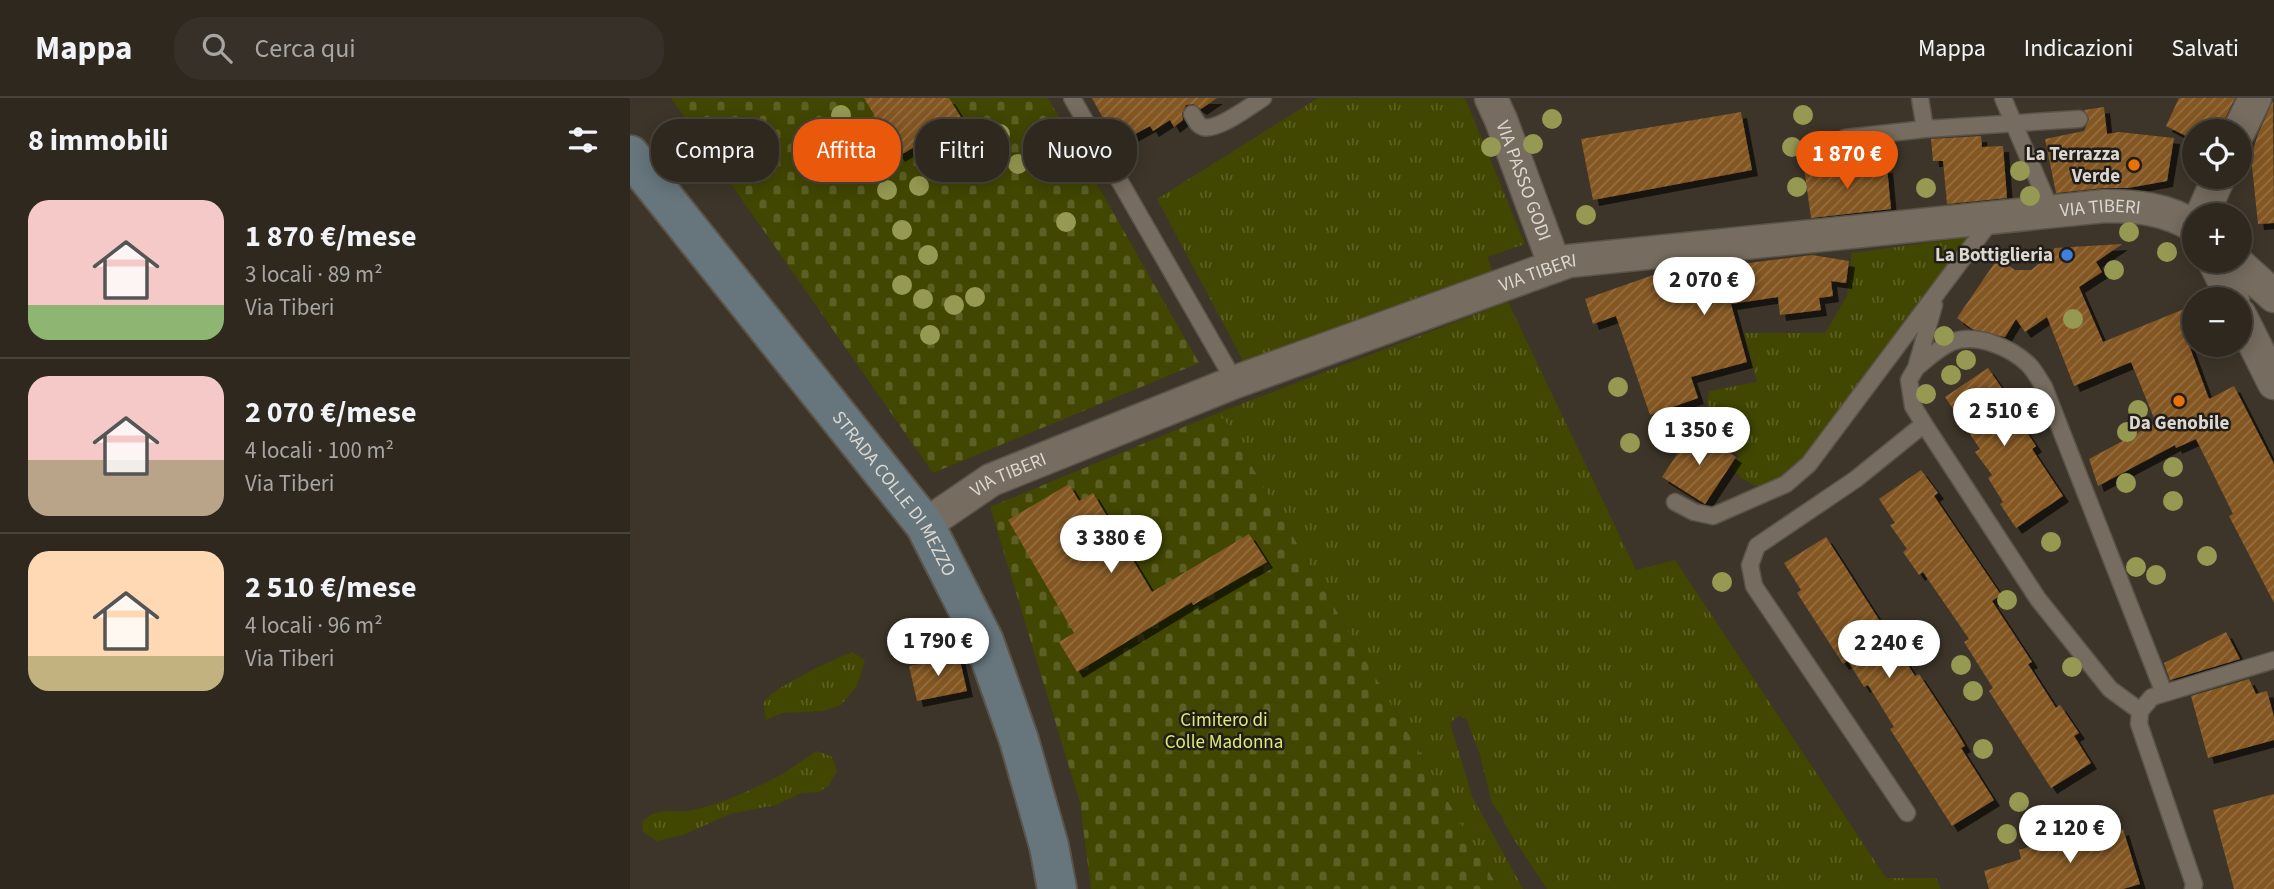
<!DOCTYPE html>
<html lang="it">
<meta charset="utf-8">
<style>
body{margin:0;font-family:"Source Sans 3",sans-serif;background:#363028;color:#f1f3f6;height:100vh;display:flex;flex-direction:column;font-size:26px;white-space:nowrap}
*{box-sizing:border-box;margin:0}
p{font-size:23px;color:#a7a6a4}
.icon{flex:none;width:38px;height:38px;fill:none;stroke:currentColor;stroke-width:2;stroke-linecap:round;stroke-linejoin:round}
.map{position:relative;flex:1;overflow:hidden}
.drawer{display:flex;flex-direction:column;background:#2e281f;width:630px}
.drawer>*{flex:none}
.top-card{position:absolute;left:21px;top:21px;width:665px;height:63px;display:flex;gap:14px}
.buttons{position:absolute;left:1552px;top:21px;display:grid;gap:14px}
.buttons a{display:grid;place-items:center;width:70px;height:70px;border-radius:50%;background:#2e281f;box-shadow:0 4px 18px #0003,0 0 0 2px #49443d;font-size:35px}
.price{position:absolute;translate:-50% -60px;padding:0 16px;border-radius:24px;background:#fff;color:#222;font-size:23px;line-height:46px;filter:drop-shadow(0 2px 4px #0008)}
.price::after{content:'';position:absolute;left:50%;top:42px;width:21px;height:16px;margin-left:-10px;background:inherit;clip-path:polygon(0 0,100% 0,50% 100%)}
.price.selected{background:#ea580c;color:#fff}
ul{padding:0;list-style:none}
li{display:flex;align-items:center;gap:21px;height:175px;padding:0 28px}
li+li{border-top:2px solid #49443d}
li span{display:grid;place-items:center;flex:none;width:196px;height:140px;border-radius:21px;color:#555}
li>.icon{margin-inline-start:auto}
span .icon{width:84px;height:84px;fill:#fffc;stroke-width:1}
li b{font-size:30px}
h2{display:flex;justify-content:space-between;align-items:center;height:84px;padding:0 28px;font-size:30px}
.pill{padding:0 24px;border-radius:28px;background:#2e281f;box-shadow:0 4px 18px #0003,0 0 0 2px #49443d;font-size:24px;line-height:63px}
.pill.selected{background:#ea580c;color:#fff}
header{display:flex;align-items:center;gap:42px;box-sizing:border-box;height:98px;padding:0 35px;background:#2e281f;border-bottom:2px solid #49443d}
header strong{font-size:33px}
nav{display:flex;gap:38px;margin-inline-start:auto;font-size:24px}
.search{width:490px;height:63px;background:#363028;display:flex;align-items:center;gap:18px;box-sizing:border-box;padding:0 24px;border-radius:28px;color:#a7a6a4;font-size:26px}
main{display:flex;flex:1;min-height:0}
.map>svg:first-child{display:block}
.grass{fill:url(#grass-tufts)}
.cemetery{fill:url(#cemetery-stones)}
.building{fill:url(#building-hatch);filter:url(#shadow)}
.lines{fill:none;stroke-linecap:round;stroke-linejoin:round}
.lane-casing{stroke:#5b544a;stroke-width:19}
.street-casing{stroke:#5b544a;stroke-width:35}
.secondary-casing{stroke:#5b544a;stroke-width:42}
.lane{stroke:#766c5f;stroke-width:16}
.street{stroke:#766c5f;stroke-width:32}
.secondary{stroke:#66767c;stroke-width:38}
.tree{fill:#969952}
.food-dot{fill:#e8710a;stroke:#211d18;stroke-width:2.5}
.shop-dot{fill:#3f7fe0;stroke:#211d18;stroke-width:2.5}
.labels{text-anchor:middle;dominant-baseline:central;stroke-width:5;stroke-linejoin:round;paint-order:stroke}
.poi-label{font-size:19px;font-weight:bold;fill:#dcd7d0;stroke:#211d18;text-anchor:end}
.street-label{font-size:19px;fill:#dcd7d0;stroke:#211d18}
.park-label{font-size:19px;fill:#deea74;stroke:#211d18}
</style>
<header>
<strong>Mappa</strong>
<div class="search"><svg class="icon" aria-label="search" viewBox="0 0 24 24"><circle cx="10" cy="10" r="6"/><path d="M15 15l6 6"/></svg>Cerca qui</div>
<nav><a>Mappa</a><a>Indicazioni</a><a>Salvati</a></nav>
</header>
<main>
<section class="drawer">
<h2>8 immobili<svg class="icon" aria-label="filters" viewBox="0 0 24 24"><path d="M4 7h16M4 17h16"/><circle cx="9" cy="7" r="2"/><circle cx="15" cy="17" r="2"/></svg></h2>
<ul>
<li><span style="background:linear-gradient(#f6c9c9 75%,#8fb573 0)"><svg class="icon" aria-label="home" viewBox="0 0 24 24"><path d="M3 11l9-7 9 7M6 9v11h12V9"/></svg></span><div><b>1 870 €/mese</b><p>3 locali · 89 m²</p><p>Via Tiberi</p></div></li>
<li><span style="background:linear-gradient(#f6c9c9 60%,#b9a48a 0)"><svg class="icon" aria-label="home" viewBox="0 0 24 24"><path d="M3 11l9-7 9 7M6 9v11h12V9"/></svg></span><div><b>2 070 €/mese</b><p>4 locali · 100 m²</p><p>Via Tiberi</p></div></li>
<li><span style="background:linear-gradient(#ffd9b3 75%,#c2b280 0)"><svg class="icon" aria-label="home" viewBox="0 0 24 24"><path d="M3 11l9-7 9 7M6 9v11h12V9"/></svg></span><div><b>2 510 €/mese</b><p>4 locali · 96 m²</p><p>Via Tiberi</p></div></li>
</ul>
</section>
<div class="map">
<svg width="1644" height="791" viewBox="0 0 1644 791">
<defs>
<pattern id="grass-tufts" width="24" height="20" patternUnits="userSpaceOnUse" patternTransform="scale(1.75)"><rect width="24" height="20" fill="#414600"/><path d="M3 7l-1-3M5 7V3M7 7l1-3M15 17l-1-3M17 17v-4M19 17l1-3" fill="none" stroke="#5c6024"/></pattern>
<pattern id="cemetery-stones" width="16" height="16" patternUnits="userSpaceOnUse" patternTransform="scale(1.75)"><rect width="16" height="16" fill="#414600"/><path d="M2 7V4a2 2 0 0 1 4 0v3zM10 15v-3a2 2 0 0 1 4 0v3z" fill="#5c6024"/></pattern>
<pattern id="building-hatch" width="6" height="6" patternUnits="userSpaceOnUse" patternTransform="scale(1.75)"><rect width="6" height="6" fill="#835722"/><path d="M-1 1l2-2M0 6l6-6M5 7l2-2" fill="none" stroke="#946e41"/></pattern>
<filter id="shadow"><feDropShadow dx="6" dy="6" stdDeviation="0" flood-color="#0009"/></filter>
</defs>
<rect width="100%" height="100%" fill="#3d3529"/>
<!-- grass -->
<path class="grass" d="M688,0H835L895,146L857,159L865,178L617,270L527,101Z
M1340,139L1173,369L1132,391L1111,380L1102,370L1110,358L1066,328L1076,315L1079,293L1127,284L1114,235H1195L1217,198L1222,155Z
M878,204L1006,472L1045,462L1256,780H1306L1311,791H917L881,737L871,717L862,706L850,657L837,622L829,617L820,625L842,698L893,791H869L590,314Z
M222,554L235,562L227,588L211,607L193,613L152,615L136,622C135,617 133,610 134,605C139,591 206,560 222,554Z
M187,653L202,659L207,673L199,687L189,694L171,695L146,707L100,716L53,737L27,743L13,734L12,724C30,706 42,717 63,712C90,706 120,693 145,680C159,673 173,661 187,653Z"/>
<!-- cemetery -->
<path class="cemetery" d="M41,0H418L569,265L303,375Z
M590,314L869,791H461L450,705L360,409Z"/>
<!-- building -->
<path class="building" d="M234,0H319L332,21L269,58Z
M462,0H587L571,11L563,6L556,7L552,15L553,22L544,29L540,22L523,33L520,28L487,46Z
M1549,0H1605L1589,33H1564V42L1536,28Z
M1643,3L1644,125L1628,126L1621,59L1628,36Z
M1474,9L1477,36L1489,34L1544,40L1537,83L1498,90H1473L1426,95L1415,41L1454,33L1459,21L1454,12Z
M1111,14L1122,72L963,102L951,41Z
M1351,38L1352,49L1373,48L1377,100L1317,106L1313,63H1303L1301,41Z
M1196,66L1198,74L1257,69L1261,111L1181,120L1174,69Z
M1492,146L1466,164L1472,174L1449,189L1473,244L1564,207V235L1556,239L1579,301L1604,288L1644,366V505L1599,418L1603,416L1566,341L1546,350L1545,347L1468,388L1459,361L1526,325L1501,264L1444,288L1417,219L1395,234L1386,221L1375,239L1342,231L1327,220L1368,160L1385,172H1401L1420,157L1425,150Z
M1182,157L1219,163L1216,185L1201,183L1203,198L1189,200L1191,212L1150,217L1148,199L1101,206L1117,264L1061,279L1068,300L1020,317L986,218L963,226L955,201L1026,176L1027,179L1068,168L1095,165L1096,168Z
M1358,270L1393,321L1390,324L1406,348L1402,351L1433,398L1386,430L1370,406L1373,404L1358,380L1362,377L1345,354L1350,351L1315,299Z
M1063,332L1106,359L1075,406L1032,379Z
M1291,372L1308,395L1304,398L1371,497L1362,503L1402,564L1398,566L1426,610L1430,607L1449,635L1444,638L1461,665L1421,690L1359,593L1363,590L1334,544L1339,541L1293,474L1289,477L1273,454L1277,451L1260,427L1265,425L1249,401Z
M439,386L449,403L463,395L522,494L619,436L637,464L563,507L562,504L447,574L429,544L444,535L378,422Z
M1196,439L1285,578L1289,576L1325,631L1335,648L1331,650L1364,702L1322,728L1260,631L1264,629L1238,587L1234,589L1218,563L1213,566L1167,495L1171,492L1154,465Z
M1596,534L1610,561L1540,582L1534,565Z
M329,558L337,593L287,603L279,568Z
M1619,581L1626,596L1637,593L1644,619V642L1578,660L1561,598Z
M1644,696V791H1604L1583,712Z
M1493,731L1510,786L1493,791H1359L1354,773L1391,761L1389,752L1450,733L1453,743Z"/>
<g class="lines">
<defs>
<path id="lane" d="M442,0L605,284
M1290,0L1295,31
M1373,0L1421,113
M562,16C565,21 567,27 573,29C588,33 620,8 633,0
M1215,40L1295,31L1449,21
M1286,270C1297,261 1308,250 1322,244C1346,235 1380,249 1398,266C1405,273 1409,281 1414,289L1534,595
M1294,326L1283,308L1279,282L1286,270L1304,207
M1045,404L1064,414L1083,418L1156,386L1179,366L1363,120
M1277,715L1124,488L1120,467L1127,448L1226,381L1294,326L1408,501L1480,591L1510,613
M1563,791L1564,786L1509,626L1510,613L1522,599L1644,562"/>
<g id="street">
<path id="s1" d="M861,0L871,22L925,168"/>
<path d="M1609,33L1625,0"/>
<path d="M1572,117L1589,79"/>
<path d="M1584,163L1603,201"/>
<path d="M1605,163L1644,198"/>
<path d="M1610,217L1644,285"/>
<path id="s2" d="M295,427L361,382L605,284L939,163L1475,108C1508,108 1536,111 1564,128"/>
</g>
<g id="secondary">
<path id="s3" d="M0,57L295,427L354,543L370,588L389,642L419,748L427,791"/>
</g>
</defs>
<!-- lane casing -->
<use href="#lane" class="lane-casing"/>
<!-- street casing -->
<use href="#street" class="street-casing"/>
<!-- secondary casing -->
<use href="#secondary" class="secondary-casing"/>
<!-- lane -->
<use href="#lane" class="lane"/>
<!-- street -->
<use href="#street" class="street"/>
<!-- secondary -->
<use href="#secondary" class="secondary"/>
</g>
<!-- trees -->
<g class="tree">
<circle cx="211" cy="17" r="10"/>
<circle cx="1173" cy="17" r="10"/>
<circle cx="922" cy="21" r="10"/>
<circle cx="370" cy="36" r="10"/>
<circle cx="903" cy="46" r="10"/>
<circle cx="861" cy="49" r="10"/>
<circle cx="1162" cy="49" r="10"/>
<circle cx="388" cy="66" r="10"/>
<circle cx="1390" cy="73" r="10"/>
<circle cx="289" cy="88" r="10"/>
<circle cx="1167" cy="89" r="10"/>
<circle cx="1296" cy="90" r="10"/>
<circle cx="257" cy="92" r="10"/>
<circle cx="1400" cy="98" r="10"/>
<circle cx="956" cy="117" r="10"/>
<circle cx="436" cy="124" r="10"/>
<circle cx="272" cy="132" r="10"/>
<circle cx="1499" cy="134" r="10"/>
<circle cx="1537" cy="154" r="10"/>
<circle cx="298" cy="157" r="10"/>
<circle cx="1484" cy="172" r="10"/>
<circle cx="272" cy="187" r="10"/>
<circle cx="345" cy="199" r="10"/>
<circle cx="293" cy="201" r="10"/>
<circle cx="324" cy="207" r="10"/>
<circle cx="1443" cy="221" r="10"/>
<circle cx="300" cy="237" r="10"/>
<circle cx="1314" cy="238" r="10"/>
<circle cx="1336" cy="262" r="10"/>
<circle cx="1321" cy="277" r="10"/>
<circle cx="988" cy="289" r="10"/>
<circle cx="1296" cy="296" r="10"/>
<circle cx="1508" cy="312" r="10"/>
<circle cx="1497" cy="334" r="10"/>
<circle cx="1000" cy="345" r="10"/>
<circle cx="1543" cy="369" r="10"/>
<circle cx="1496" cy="385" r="10"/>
<circle cx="1543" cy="403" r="10"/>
<circle cx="1421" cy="444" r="10"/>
<circle cx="1577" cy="458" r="10"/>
<circle cx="1506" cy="469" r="10"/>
<circle cx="1526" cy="477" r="10"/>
<circle cx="1092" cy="484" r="10"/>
<circle cx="1377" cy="502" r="10"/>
<circle cx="1331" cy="567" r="10"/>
<circle cx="1442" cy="569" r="10"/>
<circle cx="1343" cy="593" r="10"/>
<circle cx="1353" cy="651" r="10"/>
<circle cx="1389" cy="704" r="10"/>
<circle cx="1405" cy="725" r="10"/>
<circle cx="1377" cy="736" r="10"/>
</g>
<!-- markers -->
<g class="food-dot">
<circle cx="1504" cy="67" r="7"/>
<circle cx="1549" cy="303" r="7"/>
</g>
<circle class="shop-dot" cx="1437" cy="157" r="7"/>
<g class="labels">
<!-- poi labels -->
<g class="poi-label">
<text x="1490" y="56">La Terrazza<tspan x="1490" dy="22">Verde</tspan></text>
<text x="1423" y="157">La Bottiglieria</text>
<text x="1549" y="325" text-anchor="middle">Da Genobile</text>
</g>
<!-- street labels -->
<g class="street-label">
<text stroke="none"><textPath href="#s1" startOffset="89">VIA PASSO GODI</textPath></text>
<text stroke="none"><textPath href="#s2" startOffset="1232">VIA TIBERI</textPath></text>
<text stroke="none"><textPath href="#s2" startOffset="665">VIA TIBERI</textPath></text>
<text stroke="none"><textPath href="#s2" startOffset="98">VIA TIBERI</textPath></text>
<text stroke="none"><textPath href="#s3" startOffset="430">STRADA COLLE DI MEZZO</textPath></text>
</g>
<!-- park labels -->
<g class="park-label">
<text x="594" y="622">Cimitero di<tspan x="594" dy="22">Colle Madonna</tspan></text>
</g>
</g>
</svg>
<div class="buttons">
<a><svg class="icon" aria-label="locate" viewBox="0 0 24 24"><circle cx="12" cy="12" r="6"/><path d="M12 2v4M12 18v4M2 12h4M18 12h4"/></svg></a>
<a>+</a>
<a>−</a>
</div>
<b class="price selected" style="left:1217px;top:93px">1 870 €</b>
<b class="price" style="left:1074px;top:219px">2 070 €</b>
<b class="price" style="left:1374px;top:350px">2 510 €</b>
<b class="price" style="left:1069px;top:369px">1 350 €</b>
<b class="price" style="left:481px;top:477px">3 380 €</b>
<b class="price" style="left:308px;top:580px">1 790 €</b>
<b class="price" style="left:1259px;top:582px">2 240 €</b>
<b class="price" style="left:1440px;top:767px">2 120 €</b>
<div class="top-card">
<a class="pill">Compra</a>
<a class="pill selected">Affitta</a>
<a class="pill">Filtri</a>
<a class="pill">Nuovo</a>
</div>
</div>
</main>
